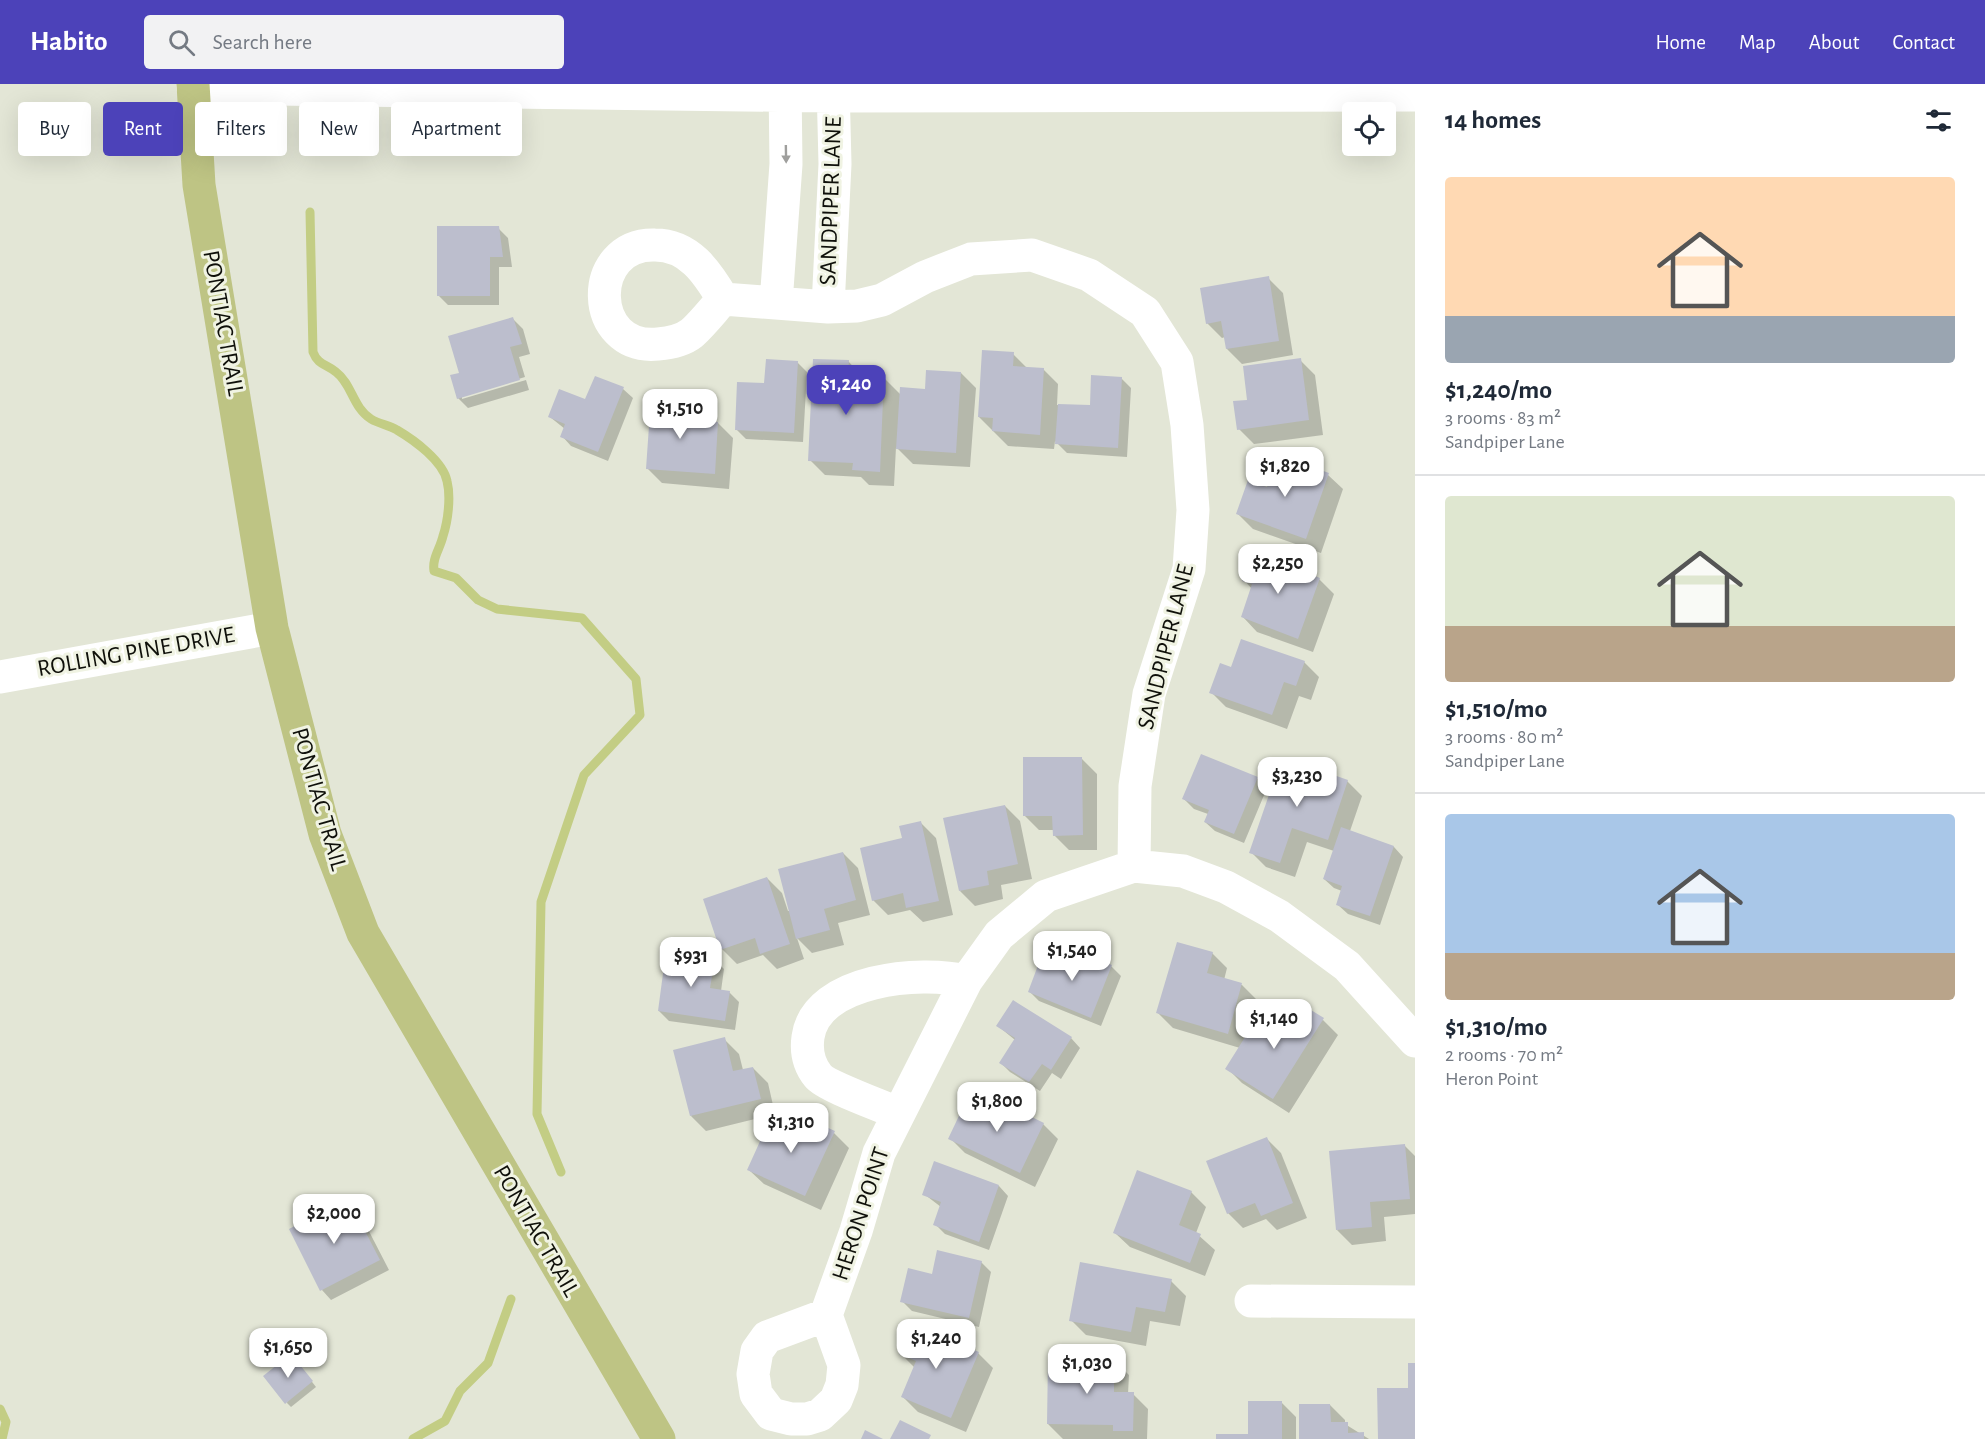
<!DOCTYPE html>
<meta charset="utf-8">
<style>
body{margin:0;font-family:"Alegreya Sans",sans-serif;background:#f2f2f3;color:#1f2937;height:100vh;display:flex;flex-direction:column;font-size:22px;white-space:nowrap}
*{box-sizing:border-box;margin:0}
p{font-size:20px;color:#747a83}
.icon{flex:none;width:33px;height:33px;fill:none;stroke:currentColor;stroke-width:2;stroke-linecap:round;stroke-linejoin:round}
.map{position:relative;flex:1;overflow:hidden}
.details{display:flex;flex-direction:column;background:#fff;width:570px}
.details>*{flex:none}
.guide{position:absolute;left:18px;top:18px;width:570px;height:54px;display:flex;gap:12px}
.fabs{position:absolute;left:1342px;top:18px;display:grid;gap:12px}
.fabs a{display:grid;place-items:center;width:54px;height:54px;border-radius:6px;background:#fff;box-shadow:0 6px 24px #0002;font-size:30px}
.price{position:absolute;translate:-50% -51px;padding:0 14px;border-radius:12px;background:#fff;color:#222;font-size:20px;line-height:39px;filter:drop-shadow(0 2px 3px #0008)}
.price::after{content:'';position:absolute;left:50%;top:36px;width:18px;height:14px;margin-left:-9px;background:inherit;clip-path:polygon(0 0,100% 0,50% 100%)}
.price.active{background:#4c42b9;color:#fff}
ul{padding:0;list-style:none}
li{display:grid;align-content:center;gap:12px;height:318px;padding:0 30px}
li+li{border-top:2px solid #e0e1e3}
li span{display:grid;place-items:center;height:186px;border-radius:6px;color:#555}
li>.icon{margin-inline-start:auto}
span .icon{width:108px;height:108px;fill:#fffc;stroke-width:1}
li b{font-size:26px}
h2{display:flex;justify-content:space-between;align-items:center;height:72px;padding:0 30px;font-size:26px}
.tag{padding:0 21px;border-radius:6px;background:#fff;box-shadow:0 6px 24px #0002;font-size:21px;line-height:54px}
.tag.active{background:#4c42b9;color:#fff}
header{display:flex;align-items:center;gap:36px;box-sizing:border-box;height:84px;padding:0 30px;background:#4c42b9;color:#fff}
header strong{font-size:28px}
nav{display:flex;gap:33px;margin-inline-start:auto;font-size:21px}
.search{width:420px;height:54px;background:#f2f2f3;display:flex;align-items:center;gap:15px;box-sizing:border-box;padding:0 21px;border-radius:6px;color:#747a83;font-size:22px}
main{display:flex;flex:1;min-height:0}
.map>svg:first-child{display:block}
.shadow{fill:#0003}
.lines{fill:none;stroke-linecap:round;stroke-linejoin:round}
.stream{stroke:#c3cd84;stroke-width:9}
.building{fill:#bcbecd}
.minor{stroke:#fff;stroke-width:33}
.major{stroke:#bec484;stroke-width:33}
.oneway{fill:#9f9f9d}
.labels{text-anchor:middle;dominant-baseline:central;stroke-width:6;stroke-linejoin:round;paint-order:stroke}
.street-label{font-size:24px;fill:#0f100a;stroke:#f0f3e3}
</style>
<header>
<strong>Habito</strong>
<div class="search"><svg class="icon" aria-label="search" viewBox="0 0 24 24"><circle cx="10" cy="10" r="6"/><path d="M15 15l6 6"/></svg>Search here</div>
<nav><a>Home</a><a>Map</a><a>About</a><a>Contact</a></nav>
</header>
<main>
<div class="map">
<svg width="1415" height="1355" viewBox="0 0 1415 1355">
<rect width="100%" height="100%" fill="#e3e6d6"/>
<!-- shadow -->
<path class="shadow" d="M498,144L508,154L512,183H499V221H448L438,211Z
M1268,194L1283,209L1293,271L1242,280L1227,265L1225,253L1222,254L1207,239Z
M513,235L523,245L530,270L519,273L525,293L462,312V315L526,296L529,306L468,324L458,314L461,290Z
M1013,270L1027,284L1043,285L1058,300L1057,321L1091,323L1121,294L1131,304L1127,373L1067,369L1055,357L1054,365L1008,362L979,333Z
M1300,276L1315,291L1323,351L1254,360L1239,345L1249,317Z
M848,277L862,292L883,293L901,311L927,306L961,289L976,304L970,383L913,380L896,363L894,402L869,401L861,393L825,391L810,376Z
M797,278L807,288L803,358L746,355L736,345L766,300Z
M623,305L633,314L608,377L571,362L562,352L565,345L550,333Z
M684,317L699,332L698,338L718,339L733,354L729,405L662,399L647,384Z
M1328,391L1343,405L1321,469L1253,445L1238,430L1268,405Z
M1319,495L1334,510L1313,568L1257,548L1243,533L1252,505L1244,496Z
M1304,578L1319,593L1311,616L1299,612L1287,645L1226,623L1211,608L1232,585Z
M1082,675L1097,690V766H1069L1054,751V746H1039L1024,731Z
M1257,694L1267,704L1244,759L1215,747L1205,738L1208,730L1194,725L1184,715Z
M1347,697L1362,712L1350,747L1394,763L1403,773L1380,841L1348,830L1338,821L1342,807L1334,804L1324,795L1334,767L1307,758L1295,793L1266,783L1251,768Z
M1005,722L1020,737L1032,795L1001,801L1003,815L975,822L960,807Z
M921,739L936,754L953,831L923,838L910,826L888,831L873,816L904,756Z
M843,769L858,784L870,831L838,839L844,861L812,869L797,854L804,875L777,885L763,871L737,880L722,865L767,794L782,809L788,827H790Z
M1212,869L1227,884L1224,896L1242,901L1257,916L1246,952L1277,949L1323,936L1338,951L1289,1029L1242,999L1227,984L1240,964L1173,944L1158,929Z
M714,875L724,885L721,907L729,908L739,918L735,946L669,937L659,927Z
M1111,882L1121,892L1101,942L1039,917L1029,907L1063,887Z
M998,942L1071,954L1080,964L1061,995L1052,989L1040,1007L1010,988L1001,979L1015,956Z
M724,955L739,970L743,986L753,984L768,999L775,1030L706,1047L691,1032Z
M990,1030L1043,1040L1058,1055L1035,1103L965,1069L950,1054Z
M808,1037L834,1049L849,1064L821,1126L764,1100L749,1086L804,1047Z
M1266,1054L1281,1069L1307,1134L1277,1146L1266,1135L1243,1144L1228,1129Z
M1404,1061L1415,1072V1130L1384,1133L1386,1157L1352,1161L1337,1146Z
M999,1102L1008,1112L989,1166L945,1150L935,1140L941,1123L924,1110Z
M1191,1108L1206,1123L1196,1149L1215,1166L1205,1192L1130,1163L1115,1149Z
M348,1116L358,1126L389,1186L331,1216L322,1206Z
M981,1178L991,1188L979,1243L912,1227L902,1217L933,1191Z
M1171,1197L1186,1212L1180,1242L1150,1237L1146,1262L1086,1251L1071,1236Z
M978,1269L993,1284L966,1348L918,1328L903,1313L915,1284L901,1270Z
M295,1276L316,1303L291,1323L287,1319Z
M1114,1276L1129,1291L1128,1310H1133L1148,1325L1147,1355H1063L1048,1340Z
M1281,1318L1296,1333V1355H1217L1250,1352Z
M1330,1321L1345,1336V1340L1369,1355H1301Z"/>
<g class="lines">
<!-- stream -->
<path class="stream" d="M310,128L313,268C318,281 326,280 336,288C352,300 353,324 371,335C379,340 389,341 397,346C414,356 443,377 447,397C451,413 448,437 443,452C440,465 432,474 434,487L456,494L478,516L497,525L582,534L636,595L640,631L584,691L541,818L537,1030L561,1088
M0,1325L6,1338L2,1355
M413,1355L445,1337L460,1307L488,1279L511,1215"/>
</g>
<!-- building -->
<path class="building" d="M437,142H499L503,173H490V212H437Z
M1269,192L1279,257L1226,265L1221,237L1206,240L1200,204Z
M513,233L522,260L510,263L520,296L457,315L450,291L459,289L448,252Z
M982,266L1014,268L1013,282L1044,284L1040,351L992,347L993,334L978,333Z
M1301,274L1309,336L1237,346L1233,317L1247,316L1243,282Z
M766,275L798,277L794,349L735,346L737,298L764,299Z
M813,275L849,276L848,290L884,291L880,388L852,386L853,379L808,377Z
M926,286L961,288L956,369L896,365L900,303L925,305Z
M1091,291L1122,293L1118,364L1055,360L1058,320L1090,321Z
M595,292L624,303L598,368L560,353L565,340L548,333L559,305L585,315Z
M651,313L685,316L683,335L718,338L715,390L646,385Z
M1278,371L1329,389L1306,455L1236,430L1248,396L1267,403Z
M1253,468L1320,494L1298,555L1241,533L1252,500L1242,497Z
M1241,555L1305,577L1296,602L1284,598L1272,631L1209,609L1220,579L1231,583Z
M1201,670L1258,693L1234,750L1204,738L1209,726L1182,715Z
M1023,673H1082L1083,751L1053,752L1052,732H1023Z
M1282,673L1348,696L1328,756L1292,744L1280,779L1249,769Z
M1005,721L1018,780L987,787L989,801L959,807L943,734Z
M921,737L939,817L906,824L903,809L872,817L860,764L902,754L899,742Z
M1341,743L1394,762L1370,832L1336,821L1342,802L1323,795Z
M843,768L856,816L824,825L830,846L796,855L778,785Z
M767,793L790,860L760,870L755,854L720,866L703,815Z
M1177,858L1213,868L1207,889L1242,899L1228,950L1156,929Z
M1071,864L1112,881L1091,934L1028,908L1040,876L1062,885Z
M666,867L715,874L710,904L730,907L725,937L658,927Z
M1013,916L1072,953L1051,986L1042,980L1029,998L999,979L1015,954L996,942Z
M1296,917L1324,934L1273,1015L1225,985L1257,934L1277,947Z
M725,953L733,987L753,983L761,1015L690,1032L673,966Z
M995,1015L1044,1039L1020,1089L948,1055L966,1017L989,1028Z
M772,1031L803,1045L808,1035L835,1047L805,1112L747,1086Z
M1267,1053L1293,1119L1261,1132L1255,1119L1227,1130L1206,1077Z
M1405,1060L1410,1115L1370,1118L1372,1143L1336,1146L1329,1067Z
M934,1077L999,1101L979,1158L933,1141L941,1118L922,1111Z
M1137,1086L1192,1107L1179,1141L1201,1150L1190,1179L1113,1149Z
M348,1114L380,1176L320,1207L289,1145Z
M937,1166L982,1177L969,1234L900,1218L908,1184L932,1190Z
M1080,1178L1172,1195L1165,1228L1136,1223L1131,1248L1069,1237Z
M911,1239L979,1268L951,1334L901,1313L916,1277L899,1270Z
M291,1270L313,1297L285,1320L263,1292Z
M1048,1274L1114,1275V1308H1134L1133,1347H1113V1341L1047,1340Z
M1408,1279H1415V1355H1378L1377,1304H1408Z
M1248,1317H1282V1355H1216V1350H1248Z
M1299,1320H1330L1331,1338H1348V1349L1364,1348V1355H1299Z
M900,1336L931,1351L929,1355H890Z
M865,1346L883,1355H861Z"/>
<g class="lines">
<!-- minor -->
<path class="minor" d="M193,4L834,12L1415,11
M723,215C713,226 703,239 692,249C682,257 670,259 658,260C588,267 586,159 655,161C689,161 707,188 723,215L828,223L857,222L882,216L925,193L971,175L1032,171L1089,191L1145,228L1177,278L1187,341L1193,426L1189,485L1149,610L1135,702L1134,782
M776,219L786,80L785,0
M828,223L835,80L833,0
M0,593L272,544
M897,1029C882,1022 826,1002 818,992C809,981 806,967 808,953C816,895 921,886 966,897
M1251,1217L1415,1218
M826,1231L767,1253L757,1267L753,1290L756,1310L771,1330L791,1335H807L820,1331L836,1316L842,1301L844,1281L826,1231L856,1147L879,1069L966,897L999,851L1046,812L1134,782L1183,787L1226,803L1279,832L1347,882L1415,957"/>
<!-- major -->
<path class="major" d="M193,0L199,101L272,544L325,750L363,849L659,1355"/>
</g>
<!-- one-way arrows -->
<defs><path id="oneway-solid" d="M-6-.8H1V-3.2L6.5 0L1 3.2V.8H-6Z" transform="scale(1.5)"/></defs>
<use class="oneway" href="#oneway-solid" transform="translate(786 70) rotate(89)"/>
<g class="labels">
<!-- street labels -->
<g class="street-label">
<text transform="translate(831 117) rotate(-88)">SANDPIPER LANE</text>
<text transform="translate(223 239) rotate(80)">PONTIAC TRAIL</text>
<text transform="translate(1166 563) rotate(-76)">SANDPIPER LANE</text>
<text transform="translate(136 568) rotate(-10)">ROLLING PINE DRIVE</text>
<text transform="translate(319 715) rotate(74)">PONTIAC TRAIL</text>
<text transform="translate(861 1130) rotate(-72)">HERON POINT</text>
<text transform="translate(536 1147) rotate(60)">PONTIAC TRAIL</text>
</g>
</g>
</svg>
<div class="fabs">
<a><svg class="icon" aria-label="locate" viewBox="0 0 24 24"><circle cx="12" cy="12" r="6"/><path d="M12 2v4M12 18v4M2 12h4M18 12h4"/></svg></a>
</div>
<b class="price active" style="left:846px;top:332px">$1,240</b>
<b class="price" style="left:680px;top:356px">$1,510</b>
<b class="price" style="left:1285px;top:414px">$1,820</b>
<b class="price" style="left:1278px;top:511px">$2,250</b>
<b class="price" style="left:1297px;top:724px">$3,230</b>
<b class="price" style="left:1072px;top:898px">$1,540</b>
<b class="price" style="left:691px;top:904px">$931</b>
<b class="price" style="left:1274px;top:966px">$1,140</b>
<b class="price" style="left:997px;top:1049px">$1,800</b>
<b class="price" style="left:791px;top:1070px">$1,310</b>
<b class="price" style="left:334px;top:1161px">$2,000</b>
<b class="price" style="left:936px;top:1286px">$1,240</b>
<b class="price" style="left:288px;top:1295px">$1,650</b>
<b class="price" style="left:1087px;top:1311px">$1,030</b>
<div class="guide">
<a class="tag">Buy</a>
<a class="tag active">Rent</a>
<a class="tag">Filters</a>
<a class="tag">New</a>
<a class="tag">Apartment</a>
</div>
</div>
<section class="details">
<h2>14 homes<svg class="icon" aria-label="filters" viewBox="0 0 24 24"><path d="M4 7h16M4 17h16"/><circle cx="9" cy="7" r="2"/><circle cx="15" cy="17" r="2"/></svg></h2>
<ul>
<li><span style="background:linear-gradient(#ffd9b3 75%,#9aa5b1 0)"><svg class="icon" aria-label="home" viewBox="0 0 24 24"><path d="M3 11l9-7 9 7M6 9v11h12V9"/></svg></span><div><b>$1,240/mo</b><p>3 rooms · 83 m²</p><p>Sandpiper Lane</p></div></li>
<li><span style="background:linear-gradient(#dfe7d0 70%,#b9a48a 0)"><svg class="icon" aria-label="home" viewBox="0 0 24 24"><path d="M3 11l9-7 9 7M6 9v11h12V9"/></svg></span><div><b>$1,510/mo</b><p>3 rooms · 80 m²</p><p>Sandpiper Lane</p></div></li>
<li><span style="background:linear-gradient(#a9c7e8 75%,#b9a48a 0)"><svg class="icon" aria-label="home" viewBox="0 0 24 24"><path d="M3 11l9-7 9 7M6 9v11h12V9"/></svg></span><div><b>$1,310/mo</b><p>2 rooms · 70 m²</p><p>Heron Point</p></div></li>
</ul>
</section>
</main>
